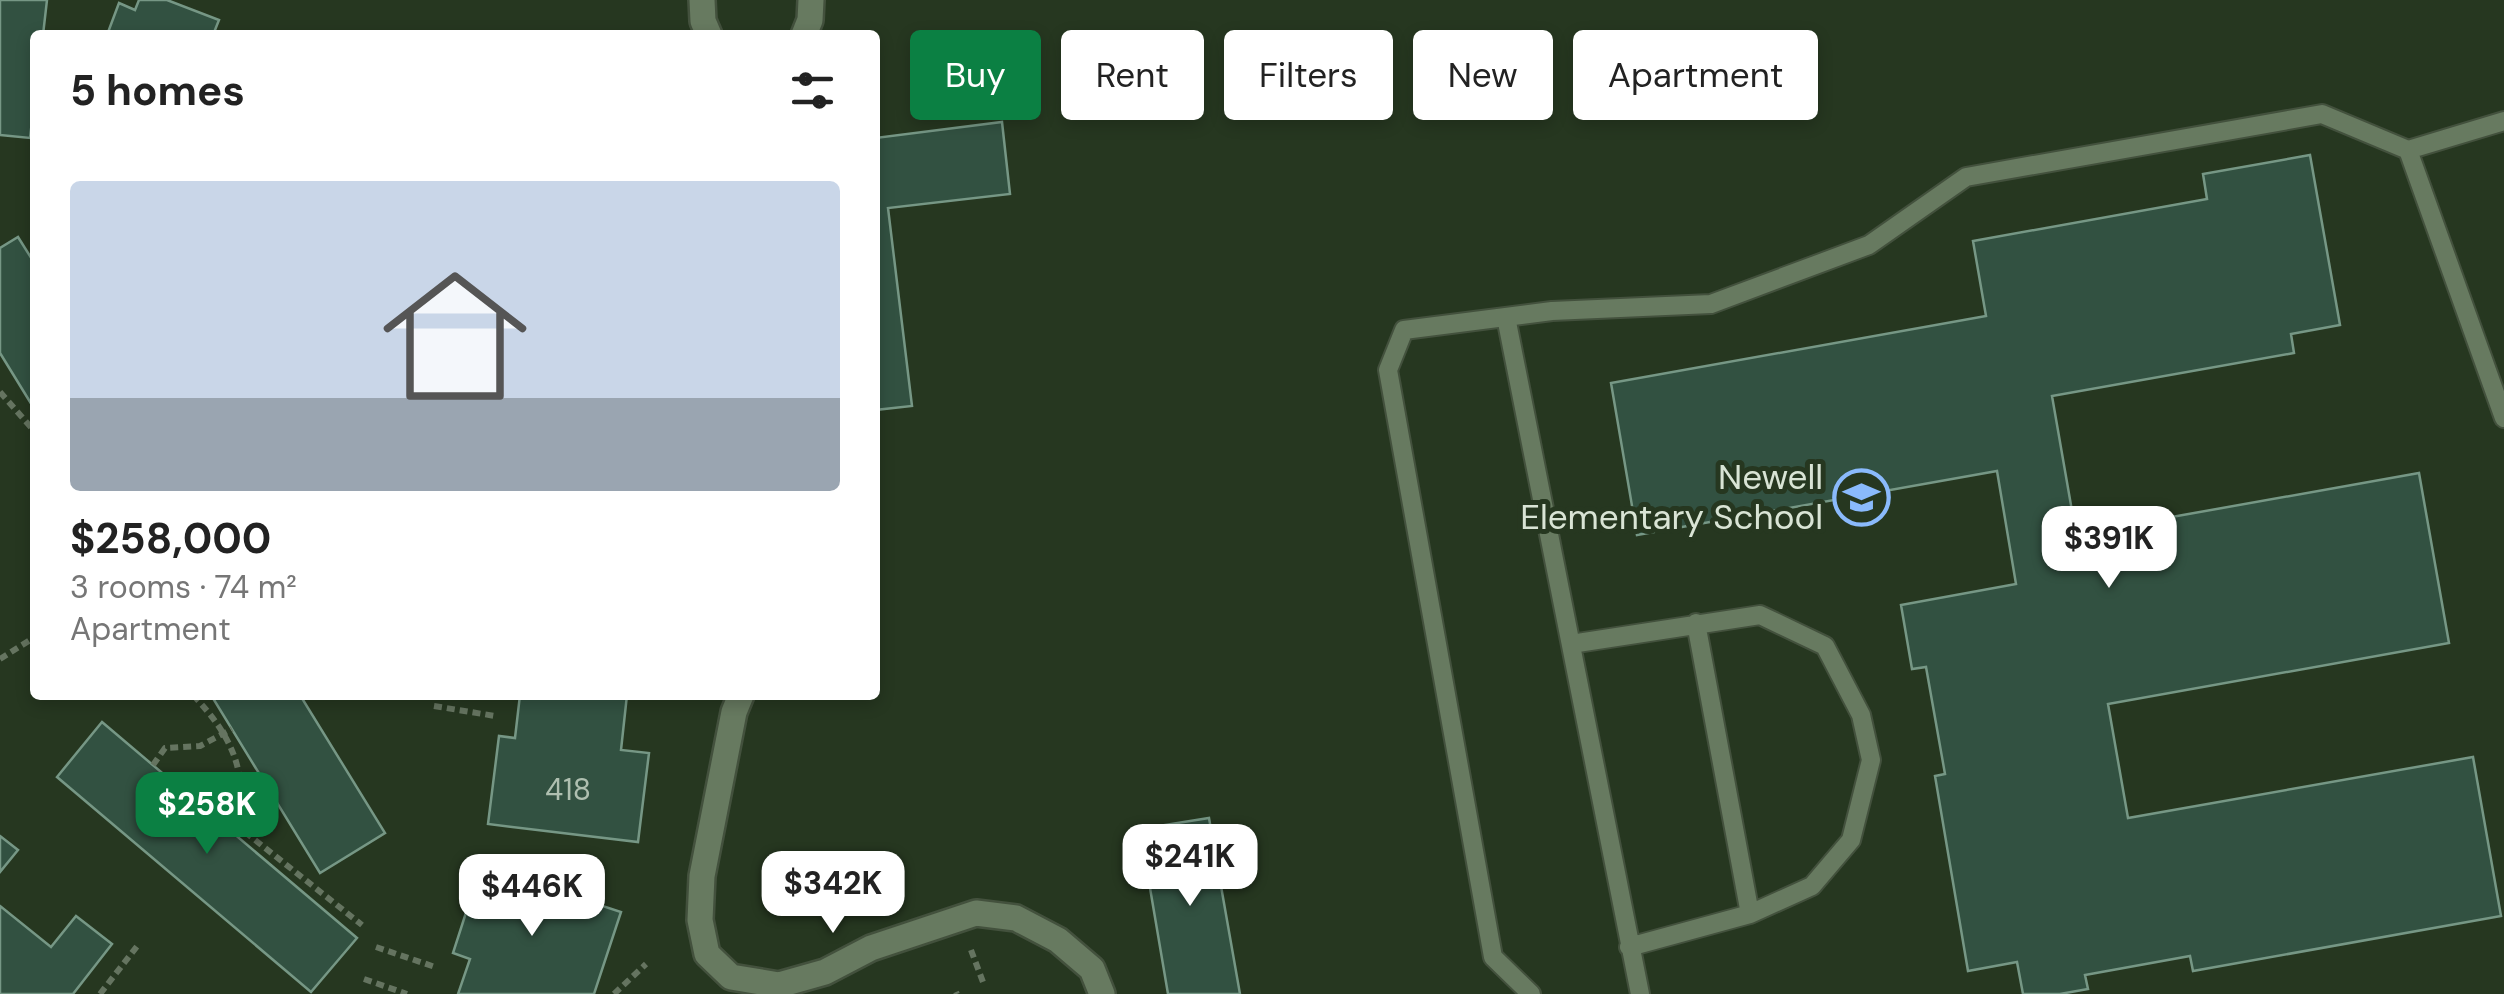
<!DOCTYPE html>
<meta charset="utf-8">
<style>
body{margin:0;font-family:"DM Sans",sans-serif;background:#f2f2f2;color:#222;height:100vh;display:flex;flex-direction:column;font-size:38px;white-space:nowrap}
*{box-sizing:border-box;margin:0}
p{font-size:32px;color:#767676}
.icon{flex:none;width:55px;height:55px;fill:none;stroke:currentColor;stroke-width:2;stroke-linecap:round;stroke-linejoin:round}
.map{position:relative;flex:1;overflow:hidden}
.sheet{position:absolute;left:30px;top:30px;width:850px;height:670px;display:flex;flex-direction:column;background:#fff;border-radius:10px;box-shadow:0 5px 15px #0003}
.sheet>*{flex:none}
.top-card{position:absolute;left:910px;top:30px;width:950px;height:90px;display:flex;gap:20px}
.price{position:absolute;translate:-50% -85px;padding:0 22px;border-radius:20px;background:#fff;color:#222;font-size:32px;line-height:65px;filter:drop-shadow(0 2px 5px #0008)}
.price::after{content:'';position:absolute;left:50%;top:60px;width:30px;height:22px;margin-left:-15px;background:inherit;clip-path:polygon(0 0,100% 0,50% 100%)}
.price.on{background:#0b8043;color:#fff}
ul{padding:0;list-style:none}
li{display:grid;align-content:center;gap:20px;height:530px;padding:0 40px}
li+li{border-top:2px solid #e0e0e0}
li span{display:grid;place-items:center;height:310px;border-radius:10px;color:#555}
li>.icon{margin-inline-start:auto}
span .icon{width:180px;height:180px;fill:#fffc;stroke-width:1}
li b{font-size:42px}
h2{display:flex;justify-content:space-between;align-items:center;height:120px;padding:0 40px;font-size:42px}
.chip{padding:0 35px;border-radius:10px;background:#fff;box-shadow:0 5px 15px #0003;font-size:35px;line-height:90px}
.chip.on{background:#0b8043;color:#fff}
.map>svg:first-child{display:block}
.building{fill:#325141;stroke:#769785;stroke-width:2.5}
.lines{fill:none;stroke-linecap:round;stroke-linejoin:round}
.lane-casing{stroke:#43513d;stroke-width:22}
.street-casing{stroke:#43513d;stroke-width:30}
.path{stroke:#657460;stroke-width:6;stroke-dasharray:8 5;stroke-linecap:butt}
.lane{stroke:#677a60;stroke-width:18}
.street{stroke:#677a60;stroke-width:25}
.labels{text-anchor:middle;dominant-baseline:central;stroke-width:10;stroke-linejoin:round;paint-order:stroke}
.number-label{font-size:30px;fill:#afbfb0}
.poi-label{font-size:35px;fill:#d9e4d5;stroke:#263720;text-anchor:end}
</style>
<div class="map">
<svg width="2504" height="994" viewBox="0 0 2504 994">
<rect width="100%" height="100%" fill="#263720"/>
<!-- building -->
<path class="building" d="M0,0H47L43,35H35V96L30,138L0,135Z
M139,0H167L219,20L213,35H107L119,3L135,10Z
M1002,122L1010,194L888,208L912,406L875,410V138Z
M2310,155L2340,325L2291,334L2294,353L2052,396L2076,534L2419,473L2449,643L2108,704L2128,818L2473,757L2501,916L2193,971L2190,956L2085,975L2088,989L2060,994H2023L2017,962L1968,971L1935,776L1945,774L1926,667L1912,669L1901,605L2016,584L1997,471L1637,535L1611,383L1986,316L1973,241L2207,199L2203,174Z
M18,237L35,264V410L0,353V248Z
M211,695H300L385,833L320,873Z
M520,695H627L621,750L649,753L638,842L488,824L499,736L515,738Z
M102,722L357,938L311,992L57,777Z
M1209,818L1240,994H1168L1140,829Z
M0,836L18,850L0,872Z
M481,866L621,912L594,994H458L470,959L453,953Z
M0,906L51,947L76,916L112,944L73,994H0Z"/>
<g class="lines">
<defs>
<path id="lane" d="M2408,150L2504,418
M1506,317L1640,994
M1571,644L1760,615L1825,646L1861,715L1871,760L1851,840L1812,886L1750,914
M1629,947L1750,914L1696,623
M1531,994L1493,957L1388,370L1404,330L1552,311L1711,304L1869,245L1966,177L2322,114L2408,150L2504,121"/>
<path id="street" d="M702,0L703,21L709,35
M804,35L810,20L811,0
M741,695L734,712L702,876L700,920L707,954L731,977L779,985L825,972L871,948L976,913L1016,918L1058,940L1092,969L1102,994"/>
</defs>
<!-- lane casing -->
<use href="#lane" class="lane-casing"/>
<!-- street casing -->
<use href="#street" class="street-casing"/>
<!-- path -->
<path class="path" d="M0,392L35,432
M0,659L35,637
M193,695C229,733 251,772 235,824L362,925
M434,706L495,716
M153,765L165,748L200,746L232,729
M376,947L435,967
M971,950L983,982
M364,979L407,994
M956,992L957,994
M100,994L138,945
M614,994L646,964"/>
<!-- lane -->
<use href="#lane" class="lane"/>
<!-- street -->
<use href="#street" class="street"/>
</g>
<!-- icons -->
<defs>
<symbol id="school-ring" viewBox="-11 -11 22 22"><circle r="9.5" fill="#263720" stroke="#8abafc" stroke-width="1.5"/><path d="M0-5L7-2L0 1L-7-2ZM-4 1L0 2.5L4 1V4Q0 6-4 4Z" fill="#8abafc"/></symbol>
</defs>
<g fill-rule="evenodd">
<use href="#school-ring" x="1830" y="466" width="63" height="63"/>
</g>
<g class="labels">
<!-- number labels -->
<g class="number-label">
<text x="568" y="789">418</text>
</g>
<!-- poi labels -->
<g class="poi-label">
<text x="1823" y="477">Newell<tspan x="1823" dy="40">Elementary School</tspan></text>
</g>
</g>
</svg>
<b class="price" style="left:2109px;top:591px">$391K</b>
<b class="price on" style="left:207px;top:857px">$258K</b>
<b class="price" style="left:1190px;top:909px">$241K</b>
<b class="price" style="left:833px;top:936px">$342K</b>
<b class="price" style="left:532px;top:939px">$446K</b>
<div class="top-card">
<a class="chip on">Buy</a>
<a class="chip">Rent</a>
<a class="chip">Filters</a>
<a class="chip">New</a>
<a class="chip">Apartment</a>
</div>
<section class="sheet">
<h2>5 homes<svg class="icon" aria-label="filters" viewBox="0 0 24 24"><path d="M4 7h16M4 17h16"/><circle cx="9" cy="7" r="2"/><circle cx="15" cy="17" r="2"/></svg></h2>
<ul>
<li><span style="background:linear-gradient(#c9d6e8 70%,#9aa5b1 0)"><svg class="icon" aria-label="home" viewBox="0 0 24 24"><path d="M3 11l9-7 9 7M6 9v11h12V9"/></svg></span><div><b>$258,000</b><p>3 rooms · 74 m²</p><p>Apartment</p></div></li>
</ul>
</section>
</div>
